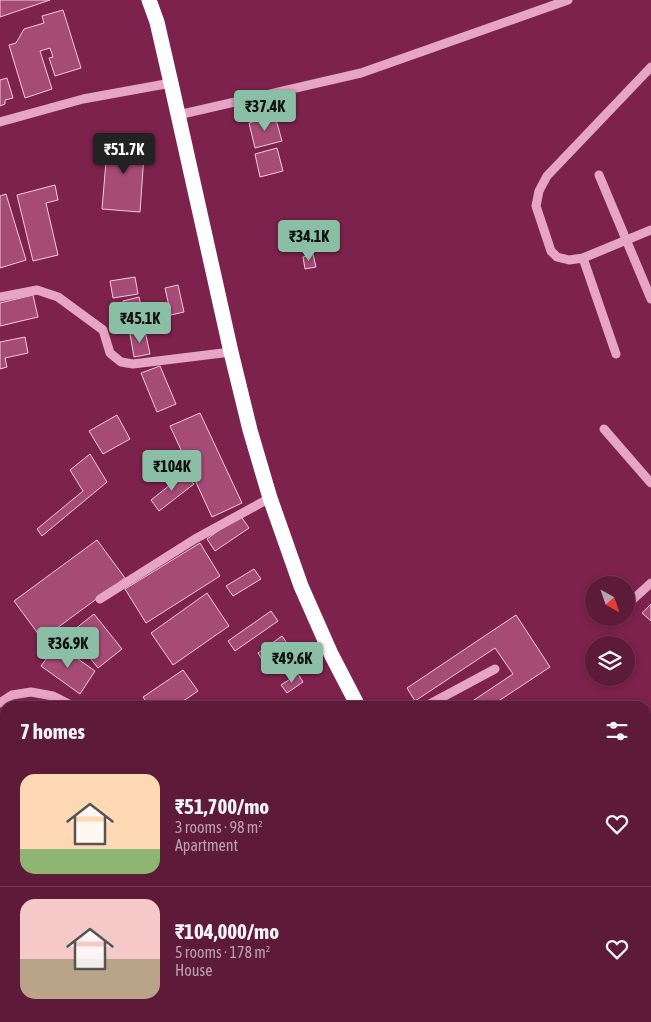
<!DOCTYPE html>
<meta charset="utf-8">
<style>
body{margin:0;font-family:"Asap Condensed",sans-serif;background:#642341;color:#f1f3f6;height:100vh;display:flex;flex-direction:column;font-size:19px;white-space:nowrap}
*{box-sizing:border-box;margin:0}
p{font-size:16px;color:#b9a1ae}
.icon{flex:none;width:28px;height:28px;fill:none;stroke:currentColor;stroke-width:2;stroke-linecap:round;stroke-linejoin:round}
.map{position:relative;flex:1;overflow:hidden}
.drawer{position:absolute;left:0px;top:701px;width:651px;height:321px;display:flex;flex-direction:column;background:#5e1a39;border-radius:15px 15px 0 0;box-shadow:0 2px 8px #0003,0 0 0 1px #733853}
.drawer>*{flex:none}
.needle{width:32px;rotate:140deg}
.tools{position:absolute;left:585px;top:576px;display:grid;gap:10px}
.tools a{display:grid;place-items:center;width:50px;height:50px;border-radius:50%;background:#5e1a39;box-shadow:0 2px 8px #0003,0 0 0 1px #733853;font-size:25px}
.price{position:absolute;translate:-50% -42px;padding:0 11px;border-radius:5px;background:#8abfa5;color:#111;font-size:16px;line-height:32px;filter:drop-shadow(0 1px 2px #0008)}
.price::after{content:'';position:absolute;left:50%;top:30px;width:15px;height:11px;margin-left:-8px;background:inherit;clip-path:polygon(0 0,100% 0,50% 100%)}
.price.current{background:#222;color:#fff}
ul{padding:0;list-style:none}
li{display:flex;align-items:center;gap:15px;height:125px;padding:0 20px}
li+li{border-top:1px solid #733853}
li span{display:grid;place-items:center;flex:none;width:140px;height:100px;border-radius:15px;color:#555}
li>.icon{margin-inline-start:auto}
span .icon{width:60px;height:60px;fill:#fffc;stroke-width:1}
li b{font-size:21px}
h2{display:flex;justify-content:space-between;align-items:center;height:60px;padding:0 20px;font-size:21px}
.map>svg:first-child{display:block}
.building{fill:#a64b76;stroke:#f5c9de}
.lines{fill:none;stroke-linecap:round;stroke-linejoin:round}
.minor{stroke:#e6a5c4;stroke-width:9}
.highway{stroke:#fff;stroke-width:15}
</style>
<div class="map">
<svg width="651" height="1022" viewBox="0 0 651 1022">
<rect width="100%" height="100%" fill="#7d224c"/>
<!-- building -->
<path class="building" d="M0,0H50L0,17Z
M63,10L81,68L55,76L49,58L53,57L50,48L40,51L52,89L25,98L9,45L16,43L24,29L44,23L42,16Z
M7,78L13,98L5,100V104L0,106V80Z
M275,116L282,141L255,148L249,123Z
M108,138L145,140L140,212L102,209Z
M277,148L283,171L260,177L255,154Z
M55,185L58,200L46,203L58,255L33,261L17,195Z
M6,194L26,260L0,268V196Z
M313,254L316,267L305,269L303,257Z
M135,277L138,294L113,298L110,281Z
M178,285L184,312L171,315L165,288Z
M33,295L38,317L0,326V303Z
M139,297L145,323L129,327L123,301Z
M145,331L150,354L134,357L130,334Z
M25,337L28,353L5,358L7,367L0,369V342Z
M160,366L176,404L157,412L141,373Z
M200,413L242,503L212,517L170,426Z
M117,415L130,439L103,454L89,431Z
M90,454L107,482L42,536L37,529L83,491L70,470Z
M185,473L194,484L159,511L151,500Z
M240,515L249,528L215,551L207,539Z
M97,540L125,578L42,639L14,601Z
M200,543L220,576L146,623L125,589Z
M254,569L261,579L233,596L226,586Z
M207,593L229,626L173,665L151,633Z
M651,604V621L642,613Z
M271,611L278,621L235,651L228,641Z
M94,614L122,649L98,668L70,633Z
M516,615L550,667L491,706H465L513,674L495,648L415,701L407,688Z
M282,636L289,646L264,663L258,653Z
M57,644L95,671L80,694L41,666Z
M183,670L198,691L176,706H149L143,697Z
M298,674L303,682L287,693L281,685Z
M0,919L5,927V935L2,937L0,935Z
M5,951V1018H38L31,1022H0V954Z
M81,1018H132L135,1022H84Z
M147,1018H180L183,1022H139Z
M406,1018H416L420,1022H402Z"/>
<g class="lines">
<!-- minor -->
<path class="minor" d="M651,67L547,176L539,191L536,206L551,251L557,257L569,260L583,258L651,230
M178,115L361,73L568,0
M0,122L83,99L171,83
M599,175L651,299
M583,258L616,354
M0,297L37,290L58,297L103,330L110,353L121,362L133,364L231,352
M604,429L651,483
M100,599L195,539L270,498
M630,602L651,583
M0,703L12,695L31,692L53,696L73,706
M426,706L495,669
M0,829L5,826
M646,847L651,846
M0,944L5,941
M646,1008L651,1003
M221,1018L224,1022
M49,1022L58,1018
M477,1022L481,1018
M634,1022L638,1018"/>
<!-- highway -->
<path class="highway" d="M149,0L157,22L171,83L231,352L250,430L270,498L301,586L331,654L358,706
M597,1018L601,1022"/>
</g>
</svg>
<div class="tools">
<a><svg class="needle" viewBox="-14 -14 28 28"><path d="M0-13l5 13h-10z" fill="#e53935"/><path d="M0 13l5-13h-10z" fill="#b9a1ae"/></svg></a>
<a><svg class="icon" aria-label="layers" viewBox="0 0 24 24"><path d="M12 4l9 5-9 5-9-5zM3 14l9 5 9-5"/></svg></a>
</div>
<b class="price" style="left:265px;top:132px">₹37.4K</b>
<b class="price current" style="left:124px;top:175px">₹51.7K</b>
<b class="price" style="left:309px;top:262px">₹34.1K</b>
<b class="price" style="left:140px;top:344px">₹45.1K</b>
<b class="price" style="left:172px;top:492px">₹104K</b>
<b class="price" style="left:68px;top:669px">₹36.9K</b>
<b class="price" style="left:292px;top:684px">₹49.6K</b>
<section class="drawer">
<h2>7 homes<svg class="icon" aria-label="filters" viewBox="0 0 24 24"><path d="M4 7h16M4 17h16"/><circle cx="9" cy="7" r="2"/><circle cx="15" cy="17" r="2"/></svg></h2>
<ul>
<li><span style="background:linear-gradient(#ffd9b3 75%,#8fb573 0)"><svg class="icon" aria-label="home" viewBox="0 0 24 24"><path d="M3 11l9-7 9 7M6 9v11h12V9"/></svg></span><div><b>₹51,700/mo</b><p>3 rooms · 98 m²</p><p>Apartment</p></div><svg class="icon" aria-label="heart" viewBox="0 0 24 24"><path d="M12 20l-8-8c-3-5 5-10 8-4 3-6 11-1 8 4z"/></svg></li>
<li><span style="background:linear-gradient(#f6c9c9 60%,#b9a48a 0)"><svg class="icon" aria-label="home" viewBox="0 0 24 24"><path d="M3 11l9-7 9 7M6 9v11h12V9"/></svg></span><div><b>₹104,000/mo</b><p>5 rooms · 178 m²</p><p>House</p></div><svg class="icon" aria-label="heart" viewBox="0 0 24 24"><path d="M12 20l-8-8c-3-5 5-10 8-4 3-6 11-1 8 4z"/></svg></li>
</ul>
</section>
</div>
